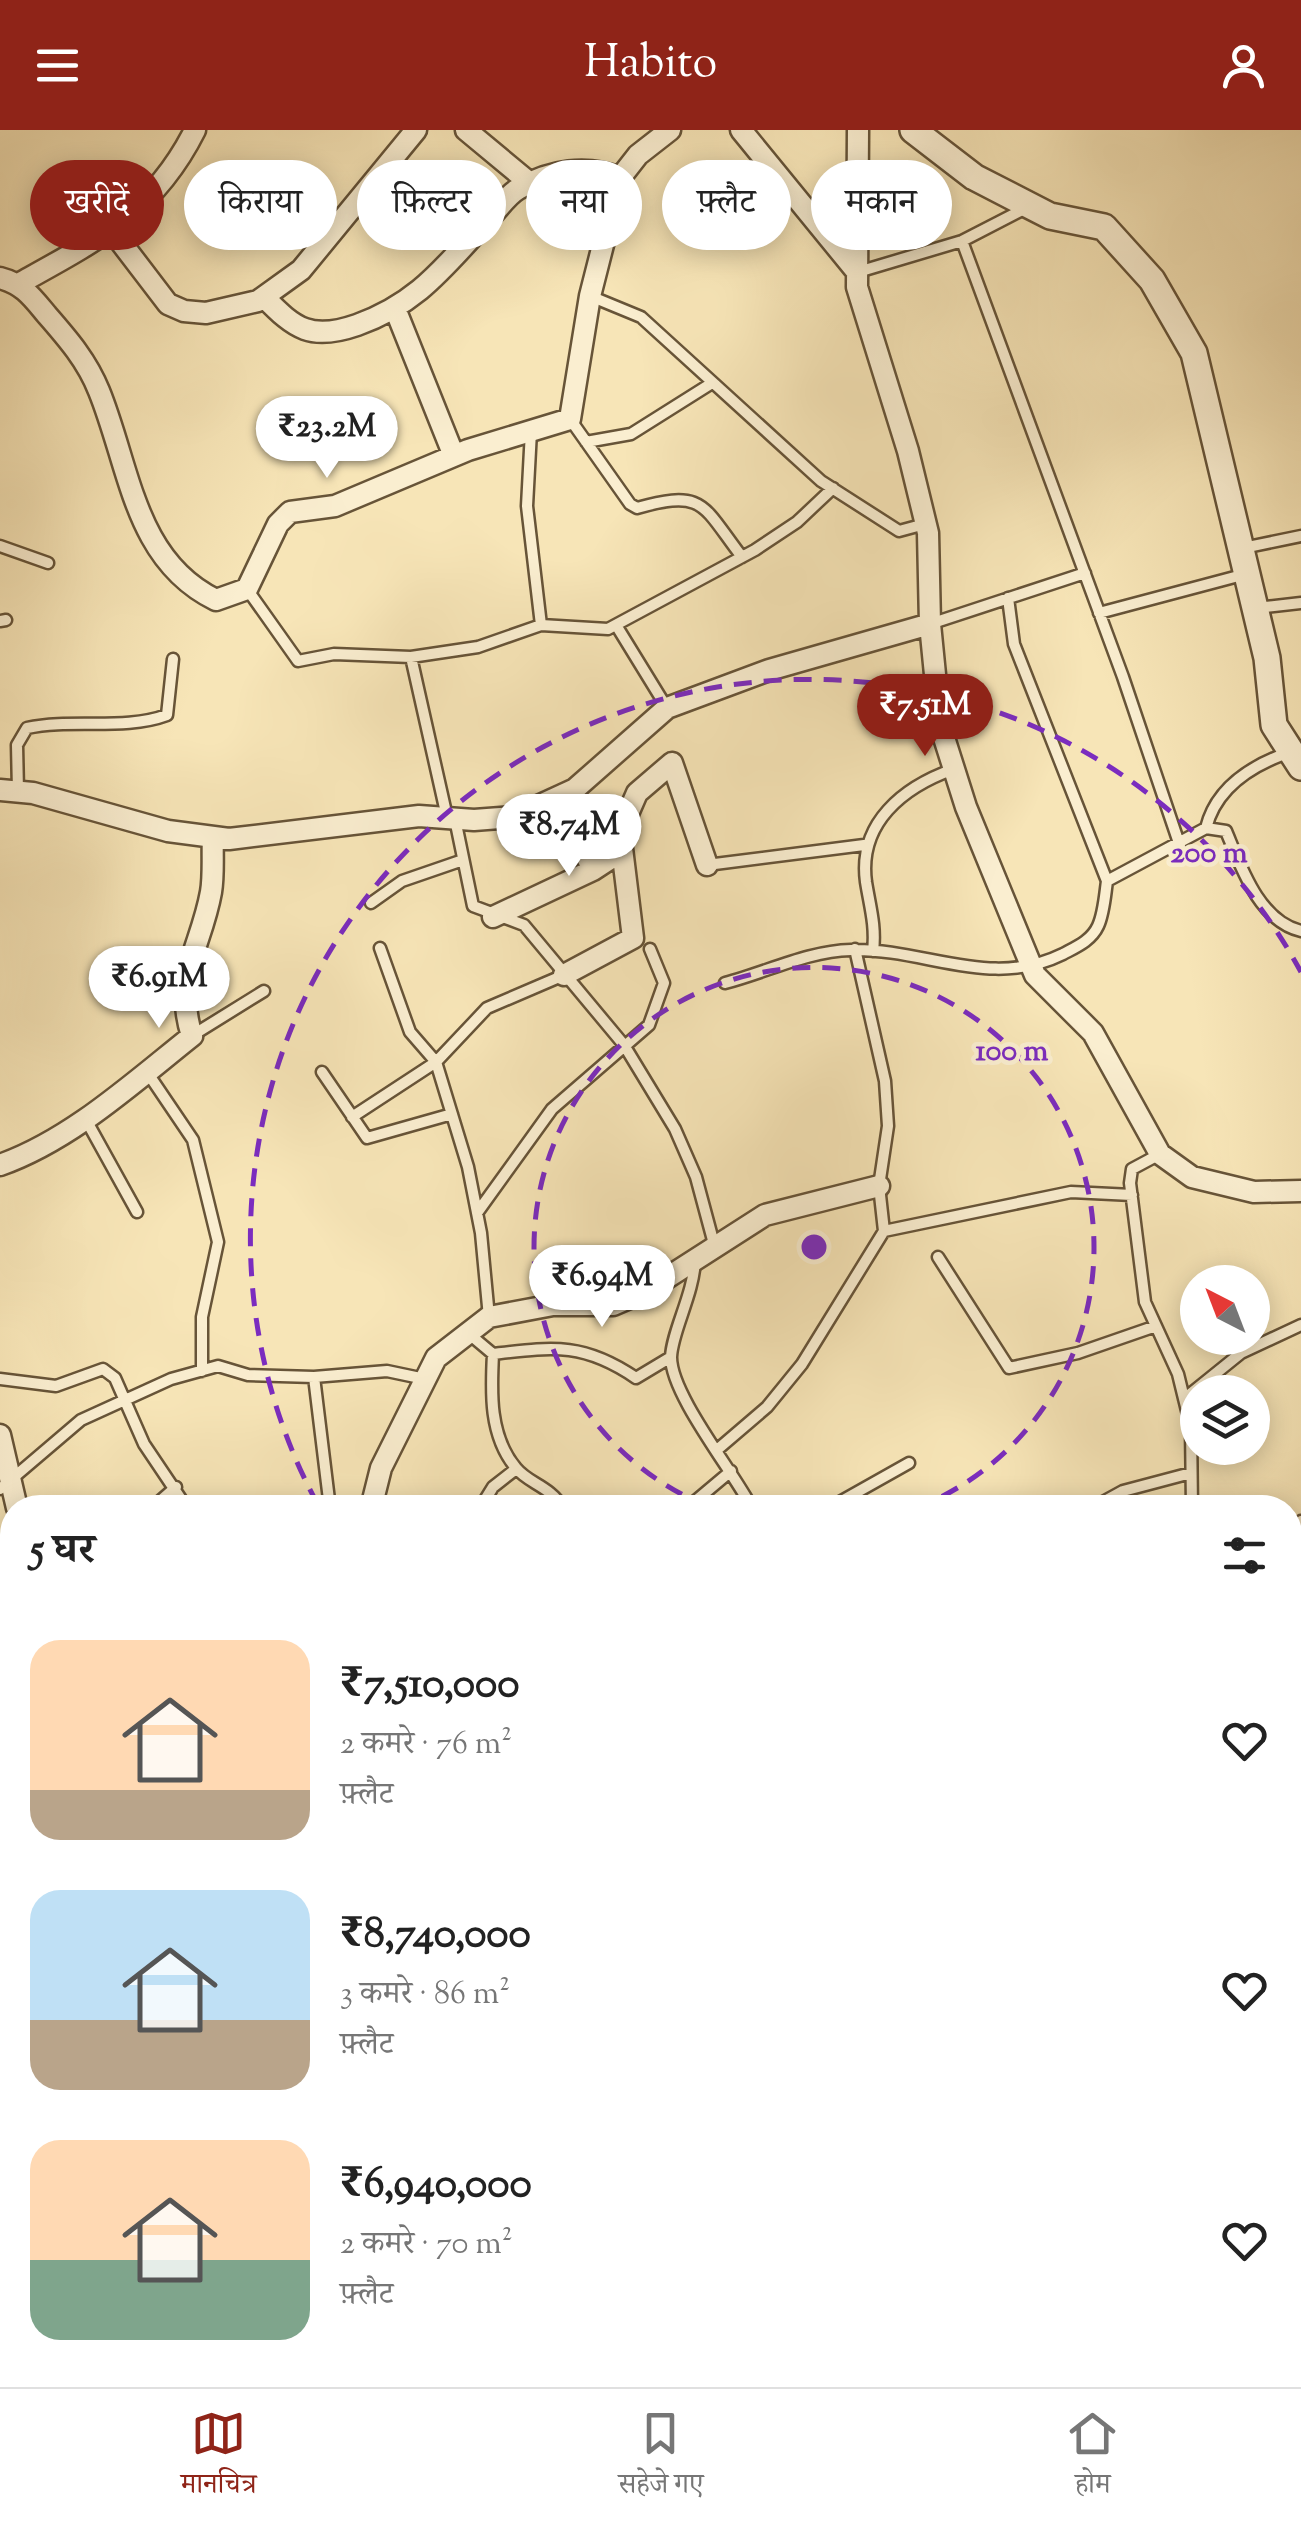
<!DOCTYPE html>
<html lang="hi">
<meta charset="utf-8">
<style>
body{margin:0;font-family:"Sorts Mill Goudy","Noto Serif Devanagari",serif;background:#f2f2f2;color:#222;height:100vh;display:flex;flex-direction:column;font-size:38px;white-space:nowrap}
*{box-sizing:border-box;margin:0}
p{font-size:32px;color:#767676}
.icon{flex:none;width:55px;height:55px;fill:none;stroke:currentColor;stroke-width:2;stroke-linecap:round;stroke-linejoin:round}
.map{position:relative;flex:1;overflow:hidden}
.details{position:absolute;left:0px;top:1365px;width:1302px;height:892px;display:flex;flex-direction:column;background:#fff;border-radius:40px 40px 0 0;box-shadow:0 5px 25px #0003}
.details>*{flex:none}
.guide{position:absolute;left:30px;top:30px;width:1242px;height:90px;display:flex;gap:20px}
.needle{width:65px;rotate:318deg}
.tools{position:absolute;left:1180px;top:1135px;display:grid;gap:20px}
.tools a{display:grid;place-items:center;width:90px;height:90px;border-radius:50%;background:#fff;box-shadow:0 5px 25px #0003;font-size:50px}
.price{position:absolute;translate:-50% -85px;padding:0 22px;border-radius:35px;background:#fff;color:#222;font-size:32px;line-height:65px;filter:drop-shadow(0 2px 5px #0008)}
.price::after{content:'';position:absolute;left:50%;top:60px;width:30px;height:22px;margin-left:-15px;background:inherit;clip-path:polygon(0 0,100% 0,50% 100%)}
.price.on{background:#8f2418;color:#fff}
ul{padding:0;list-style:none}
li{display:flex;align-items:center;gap:30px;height:250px;padding:0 30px}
li span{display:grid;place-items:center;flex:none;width:280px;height:200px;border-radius:30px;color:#555}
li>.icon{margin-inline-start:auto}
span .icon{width:120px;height:120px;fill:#fffc;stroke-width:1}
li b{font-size:42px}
h2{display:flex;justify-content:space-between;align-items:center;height:120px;padding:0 30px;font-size:42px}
.pill{padding:0 35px;border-radius:45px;background:#fff;box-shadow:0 5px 25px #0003;font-size:35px;line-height:90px}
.pill.on{background:#8f2418;color:#fff}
header{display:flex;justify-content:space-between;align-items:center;height:130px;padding:0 30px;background:#8f2418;color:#fff;font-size:45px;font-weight:600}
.tab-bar{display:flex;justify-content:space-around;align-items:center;height:140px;border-top:2px solid #e0e0e0;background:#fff;font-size:28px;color:#767676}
.tab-bar a{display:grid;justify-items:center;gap:5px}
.tab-bar .on{color:#8f2418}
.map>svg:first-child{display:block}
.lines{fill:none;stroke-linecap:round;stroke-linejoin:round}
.service-casing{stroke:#675438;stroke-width:15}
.minor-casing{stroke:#675438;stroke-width:25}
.tertiary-casing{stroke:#675438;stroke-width:30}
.secondary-casing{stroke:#37230e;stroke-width:32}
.service{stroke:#faeed0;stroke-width:10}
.minor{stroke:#faeed0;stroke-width:20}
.tertiary{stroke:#faeed0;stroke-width:25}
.secondary{stroke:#faeed0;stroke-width:28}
.ring{fill:none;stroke:#7b2cbf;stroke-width:5;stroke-dasharray:18 12}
.centre{fill:#7b2cbf;stroke:#faeed0;stroke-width:5}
.ring-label{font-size:30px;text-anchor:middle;font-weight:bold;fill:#7b2cbf;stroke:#faeed0;stroke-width:9;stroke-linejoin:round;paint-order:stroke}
</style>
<header><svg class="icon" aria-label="menu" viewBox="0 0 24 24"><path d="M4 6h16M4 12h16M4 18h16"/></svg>Habito<svg class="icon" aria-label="person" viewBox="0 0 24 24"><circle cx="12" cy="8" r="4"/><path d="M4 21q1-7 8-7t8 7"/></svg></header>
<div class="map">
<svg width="1301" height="2257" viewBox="0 0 1301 2257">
<rect width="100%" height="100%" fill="#f7e5b7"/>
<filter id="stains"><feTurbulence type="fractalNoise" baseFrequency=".002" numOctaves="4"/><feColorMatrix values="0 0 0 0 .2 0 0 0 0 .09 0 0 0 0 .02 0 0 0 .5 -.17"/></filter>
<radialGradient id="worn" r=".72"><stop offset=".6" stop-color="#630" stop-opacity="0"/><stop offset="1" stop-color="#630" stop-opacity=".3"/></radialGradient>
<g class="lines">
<defs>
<path id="service" d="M962,111L1123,547L1180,716
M858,142L962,111L1028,77
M590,166L641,187L821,351L899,401L925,394
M570,289L630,374L637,378C705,359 702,375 742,427
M531,301L527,376L541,495
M586,312L631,304L712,253
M0,416L48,433
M1243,418L1301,406
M247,459L298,531L334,524L411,527L478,517L541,495L608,499L755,420L797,392L833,358
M1008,468L1014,514L1107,751
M1256,478L1301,473
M1099,483L1246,444
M0,491L6,490
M930,494L1085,443
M616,495L667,578
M411,527L447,687
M18,661L17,615L27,598C72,588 124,601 167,585L173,529
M455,689L473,776L524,795L624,915L675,999L696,1047L714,1114
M1206,698L1226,701C1241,737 1259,791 1301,801
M707,735L864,715
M371,773L402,751L463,730
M380,818L410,902L436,932L468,1037L481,1103L489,1187
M873,821C876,796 870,777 866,752C858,693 903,657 954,639
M725,853C767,842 808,821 851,820C926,818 990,860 1063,824C1076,817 1091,811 1098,796C1104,783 1105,765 1107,751L1206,698C1216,658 1252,635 1290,622
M193,905L264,861
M147,942L193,1010L218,1112L202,1187V1241
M322,942L367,1008L452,984
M352,987L436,932L487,878L564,845
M85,988L137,1082
M1160,1024L1132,1039L1130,1053L1145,1172L1178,1244L1191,1297L1192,1378
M477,1083L552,979L649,895L664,853L650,819
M884,1101L1071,1062L1132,1065
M938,1127L1009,1238L1078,1223L1156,1196
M695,1129C694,1164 672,1201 671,1227C671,1265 733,1341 752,1378
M468,1203L493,1224C553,1217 583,1212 636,1248L671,1227
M493,1224C491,1262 489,1306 516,1338C529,1354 549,1355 563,1378
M314,1247L330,1378
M0,1249L56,1256L103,1239L115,1248L144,1314L187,1378
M1184,1269L1241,1223L1301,1195
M718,1319L767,1277L802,1234L884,1101L879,1056L888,996L885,951L855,819
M0,1359L81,1290L171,1249L218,1236L248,1245L314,1247L387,1241L425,1249
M152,1378L176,1357
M480,1378L493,1357L516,1339
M687,1378L731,1341
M829,1378L909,1333
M1092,1378L1123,1361L1191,1343
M1290,1399L1301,1391
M1290,1499L1298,1517L1301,1565
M1290,1874L1301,1865
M0,2027L12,2009
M1290,2036L1301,2032"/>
<path id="minor" d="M466,0L531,54
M741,0L857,142
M858,0L857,157L908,321L928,403L930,494L940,595L966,677L1035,845L1093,903L1160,1024L1192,1047L1254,1062L1301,1061
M113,102L168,174L184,181L206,183L258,171L301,140L416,0
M0,148C23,154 32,167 47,185C68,209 87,231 99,261C130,337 134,430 216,470L247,459L278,394L290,382L335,376L468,320L570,289L590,166L620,48L638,25L670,0
M20,153C96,111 154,82 195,0
M264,167C295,199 311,211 357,195C418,173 443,138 486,92C496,82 506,66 518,59C550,40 587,35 620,48
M396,181L454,326
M0,660L33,663L168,701L229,709L419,686L474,690L514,687L575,659L667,578L769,540L930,494
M558,667L593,740L622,721
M493,787L593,740
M564,845L633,808L620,702L637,663L672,633L707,735
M0,1035C71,1010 134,952 192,906C173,846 201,818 211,762C214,744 212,725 213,707
M0,1305L17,1378
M371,1378L381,1338L436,1228L489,1187L553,1175H613L648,1160L765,1085L879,1056
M0,1583L12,1587
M1247,2245L1251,2257
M1072,2257L1090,2245"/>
<path id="tertiary" d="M913,0L974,47L1050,86L1104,97L1152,150L1194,223L1267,528L1274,595L1301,637
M1290,2071L1301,2066
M842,2245L847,2257"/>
<path id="secondary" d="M0,1654L12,1659
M0,1729L12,1714
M1290,2153L1301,2151"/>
</defs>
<!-- service casing -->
<use href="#service" class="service-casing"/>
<!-- minor casing -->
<use href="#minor" class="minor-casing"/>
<!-- tertiary casing -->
<use href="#tertiary" class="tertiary-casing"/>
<!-- secondary casing -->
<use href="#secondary" class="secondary-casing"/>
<!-- service -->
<use href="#service" class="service"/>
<!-- minor -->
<use href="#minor" class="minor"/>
<!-- tertiary -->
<use href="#tertiary" class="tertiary"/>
<!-- secondary -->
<use href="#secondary" class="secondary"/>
</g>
<!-- distance rings -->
<g class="ring">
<path d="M709 1377A280 280 0 1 1 919 1377"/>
<path d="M318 1375A559 559 0 0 1 1301 842"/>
</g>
<circle cx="814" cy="1117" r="15" class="centre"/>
<g class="ring-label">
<text x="1209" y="732">200 m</text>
<text x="1012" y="930">100 m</text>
</g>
<rect width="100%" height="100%" filter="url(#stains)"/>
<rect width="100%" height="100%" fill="url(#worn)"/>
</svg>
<div class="tools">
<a><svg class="needle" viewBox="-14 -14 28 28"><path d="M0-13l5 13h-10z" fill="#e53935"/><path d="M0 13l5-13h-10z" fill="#767676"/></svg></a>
<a><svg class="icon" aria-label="layers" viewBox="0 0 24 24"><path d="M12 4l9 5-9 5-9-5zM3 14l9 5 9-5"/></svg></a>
</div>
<b class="price" style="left:327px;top:351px">₹23.2M</b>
<b class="price on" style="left:925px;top:629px">₹7.51M</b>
<b class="price" style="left:569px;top:749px">₹8.74M</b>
<b class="price" style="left:159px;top:901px">₹6.91M</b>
<b class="price" style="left:602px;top:1200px">₹6.94M</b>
<div class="guide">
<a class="pill on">खरीदें</a>
<a class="pill">किराया</a>
<a class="pill">फ़िल्टर</a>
<a class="pill">नया</a>
<a class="pill">फ़्लैट</a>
<a class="pill">मकान</a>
</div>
<section class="details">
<h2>5 घर<svg class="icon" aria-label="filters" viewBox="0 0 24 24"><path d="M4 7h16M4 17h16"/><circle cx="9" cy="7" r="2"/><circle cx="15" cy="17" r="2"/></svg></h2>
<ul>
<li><span style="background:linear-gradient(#ffd9b3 75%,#b9a48a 0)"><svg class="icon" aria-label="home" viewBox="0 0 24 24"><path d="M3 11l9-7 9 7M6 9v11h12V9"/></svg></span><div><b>₹7,510,000</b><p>2 कमरे · 76 m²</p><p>फ़्लैट</p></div><svg class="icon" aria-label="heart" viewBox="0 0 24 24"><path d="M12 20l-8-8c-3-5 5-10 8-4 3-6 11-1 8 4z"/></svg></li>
<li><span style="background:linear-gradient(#bfe0f5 65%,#b9a48a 0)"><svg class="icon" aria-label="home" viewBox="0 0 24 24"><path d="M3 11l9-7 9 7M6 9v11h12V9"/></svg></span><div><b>₹8,740,000</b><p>3 कमरे · 86 m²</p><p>फ़्लैट</p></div><svg class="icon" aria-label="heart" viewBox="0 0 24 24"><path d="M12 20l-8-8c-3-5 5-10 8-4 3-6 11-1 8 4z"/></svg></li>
<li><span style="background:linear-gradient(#ffd9b3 60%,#7fa58c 0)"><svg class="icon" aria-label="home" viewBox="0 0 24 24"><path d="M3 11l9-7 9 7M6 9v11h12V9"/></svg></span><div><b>₹6,940,000</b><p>2 कमरे · 70 m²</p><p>फ़्लैट</p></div><svg class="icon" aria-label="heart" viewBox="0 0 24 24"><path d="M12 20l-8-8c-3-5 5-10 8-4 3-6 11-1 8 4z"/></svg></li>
</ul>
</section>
</div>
<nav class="tab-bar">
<a class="on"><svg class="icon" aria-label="map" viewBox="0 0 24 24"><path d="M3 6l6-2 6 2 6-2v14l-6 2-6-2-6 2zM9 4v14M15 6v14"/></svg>मानचित्र</a>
<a><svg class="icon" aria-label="saved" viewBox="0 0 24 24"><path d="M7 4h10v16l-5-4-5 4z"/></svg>सहेजे गए</a>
<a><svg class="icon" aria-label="home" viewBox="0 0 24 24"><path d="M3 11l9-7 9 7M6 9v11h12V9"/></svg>होम</a>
</nav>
